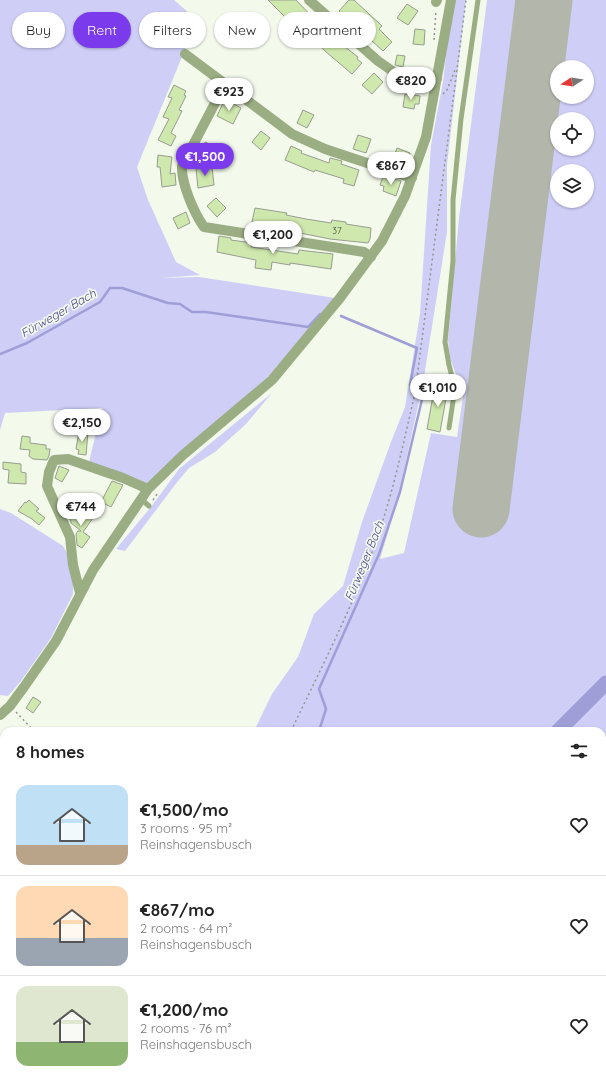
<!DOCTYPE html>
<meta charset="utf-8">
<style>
body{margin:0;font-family:Quicksand,sans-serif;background:#f6f6f6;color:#222;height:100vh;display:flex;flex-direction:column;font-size:15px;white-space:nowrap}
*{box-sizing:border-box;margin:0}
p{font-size:13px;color:#767676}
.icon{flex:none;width:22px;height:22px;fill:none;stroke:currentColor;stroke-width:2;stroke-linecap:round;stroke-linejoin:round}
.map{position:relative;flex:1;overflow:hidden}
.sheet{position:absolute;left:0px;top:727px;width:606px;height:356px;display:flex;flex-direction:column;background:#fff;border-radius:12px 12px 0 0;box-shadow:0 1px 3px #0004}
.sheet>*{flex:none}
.top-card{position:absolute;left:12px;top:12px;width:400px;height:36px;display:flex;gap:8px}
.needle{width:26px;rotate:258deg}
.buttons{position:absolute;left:550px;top:60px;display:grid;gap:8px}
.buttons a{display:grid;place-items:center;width:44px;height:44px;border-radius:50%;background:#fff;box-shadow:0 1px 3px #0004;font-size:20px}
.price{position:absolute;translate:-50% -34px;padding:0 9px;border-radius:14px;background:#fff;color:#222;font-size:13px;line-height:26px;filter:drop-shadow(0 1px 2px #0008)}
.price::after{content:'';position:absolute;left:50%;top:24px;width:12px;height:9px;margin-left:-6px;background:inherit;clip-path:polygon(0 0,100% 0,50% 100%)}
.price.current{background:#7c3aed;color:#fff}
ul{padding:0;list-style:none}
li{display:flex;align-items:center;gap:12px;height:100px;padding:0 16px}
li+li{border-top:1px solid #e0e0e0}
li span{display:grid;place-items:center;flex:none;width:112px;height:80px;border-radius:12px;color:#555}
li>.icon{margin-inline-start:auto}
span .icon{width:48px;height:48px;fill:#fffc;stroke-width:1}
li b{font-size:17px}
h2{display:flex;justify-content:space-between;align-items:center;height:48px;padding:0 16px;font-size:17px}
.pill{padding:0 14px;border-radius:18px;background:#fff;box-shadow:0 1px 3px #0004;font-size:14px;line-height:36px}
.pill.current{background:#7c3aed;color:#fff}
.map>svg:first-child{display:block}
.built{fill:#e3ecd8}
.green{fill:#cecef7;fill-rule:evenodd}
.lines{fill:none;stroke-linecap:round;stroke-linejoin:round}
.stream{stroke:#9f9ed7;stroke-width:2.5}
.river{stroke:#9f9ed7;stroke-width:15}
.runway{stroke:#b2b6ab;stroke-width:57}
.building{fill:#cfe8ad;stroke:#989d91}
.path{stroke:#92968c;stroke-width:1.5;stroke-dasharray:2 3;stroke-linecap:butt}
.service{stroke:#9bae83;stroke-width:5}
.minor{stroke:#9bae83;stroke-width:10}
.labels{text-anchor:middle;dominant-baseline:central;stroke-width:3.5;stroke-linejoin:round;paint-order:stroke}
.number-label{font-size:9px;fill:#3f4735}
.water-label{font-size:12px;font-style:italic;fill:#4c468c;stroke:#f3f9eb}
</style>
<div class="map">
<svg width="606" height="1083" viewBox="0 0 606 1083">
<rect width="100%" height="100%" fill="#f3f9eb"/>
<!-- built -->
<path class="built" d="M606,746V1083H268L269,1079H602V751Z"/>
<!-- green -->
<path class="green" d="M0,0H174L197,20L137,167L148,200L176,262L200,275L161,278L199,277L335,298L268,377L146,484L88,466L102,408L5,413L0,430Z
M452,0H466L447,165V232L423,383L396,506L380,559L404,553L431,433L457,437L465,384L459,383L450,358L448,340L459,218L487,0H606V746L602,751V731H254L272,694L298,657L314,614L343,586L362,522L391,442L405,407L420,314L431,145L443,82ZM557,67H587V97H557ZM557,119H587V149H557ZM557,171H587V201H557Z
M272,393L246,424L215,452L189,468L178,481L125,551L116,549L151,507L179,469Z
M0,509L11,513L63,546L73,564V594L51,638L21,681L8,696L0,695Z
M4,852V1079H121L119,1083H0V855Z
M128,1079H269L268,1083H126Z"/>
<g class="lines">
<!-- stream -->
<path class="stream" d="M341,316L417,348L410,385
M0,354L27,343L100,302L110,288H122L168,303L180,304L192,312H206L308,327L320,314
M319,731L326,709L319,689L379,554L400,492L424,391"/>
<!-- river -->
<path class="river" d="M558,731L606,683
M186,1083L187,1079"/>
<!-- runway -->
<path class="runway" d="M481,509L544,0"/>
</g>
<!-- building -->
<path class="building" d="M268,0H296L321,26L322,25L334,36L336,34L343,40L340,43L358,57L357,59L362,63L352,74L325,51L291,18L289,21Z
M349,0H354L382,26L379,29L392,42L383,51L339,11Z
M407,4L418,11L408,25L397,18Z
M415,29L425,30L424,45L413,44Z
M397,55L405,56L403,67L395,65Z
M374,73L383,82L372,94L362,85Z
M174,85L186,91L184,95L186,96L179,110L182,111L171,133L176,136L171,146L158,140L169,119L163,117L172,98L168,97Z
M405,94L420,96L419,104H415L414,109L403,107Z
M225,99L241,108L233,124L217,116Z
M303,110L314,115L307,128L297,123Z
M261,131L270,138L261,150L252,142Z
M358,135L371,139L366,153L353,149Z
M205,142L217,147L211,160L199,155Z
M291,146L302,151L301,153L329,163L330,158L342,161L341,164L359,170L354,186L343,183L344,179L315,170L314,172L285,160Z
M397,148L410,153L406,167L392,162Z
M158,155L172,157L170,174L175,173L176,185L162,187L160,167H157Z
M212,167L214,185L198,188L196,169Z
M383,177L387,178L388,177L401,181L396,196L383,191L384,186L380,185Z
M216,198L226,208L217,217L207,206Z
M255,208L287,213L286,215L306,219L331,223L332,220L346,222V224L371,228L370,239L368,243L330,239L290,231V230L271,227L272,225L252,222Z
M186,212L190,223L178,229L173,218Z
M219,236L231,238V240L252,243L251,247L298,254L299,250L333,254L331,269L290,263V265L272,262L271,270L255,268L256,260L217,252Z
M435,385L448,387L440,432L427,429Z
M79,432H88L86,455L78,454L79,450L76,449Z
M22,436L30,437V443L46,445V449H50L49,456L47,460L33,459L29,456L30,450L20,449Z
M3,462L21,464V472L26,473V484L8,483L9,471V470L3,469Z
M59,466L69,470L62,482L55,478Z
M112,481L123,485L111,507L101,502Z
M29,500L39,509L36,511L45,518L39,525L32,519L18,511L25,502L26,503Z
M71,511L79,517L81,514L84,517L87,514L93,518L83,532L90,537L82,548L77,545L76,534L78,531H81L71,523V521L67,515Z
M33,697L41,702L33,713L26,708Z"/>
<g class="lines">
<!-- path -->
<path class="path" d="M434,40L436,10
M443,94L447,90L455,70H458
M153,500L158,493
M16,712L34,731
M291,731C324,662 360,593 383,520C396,479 405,436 415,393L466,0
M120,1083L122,1079"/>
<!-- service -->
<path class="service" d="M449,428L455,388L449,365L445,342L453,261V200L461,119L478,0
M141,499L149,506
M602,950L606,947
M602,963L606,967
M602,1010L606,1015
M251,1079L252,1083
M492,1079L496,1083
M268,1083L269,1079
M450,1083L455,1079"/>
<!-- minor -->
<path class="minor" d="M309,0L378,61L401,77L412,81L437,79
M436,2L437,0
M185,54L292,134L325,149L412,178
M225,84L182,166C181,183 194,213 204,227L364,252L371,257
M80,593L73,565L70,537L47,486L49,472L54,460L68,459L123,478L148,489
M0,715L10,706L24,687L56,641L93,570L148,489L183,455L272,380L340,298L382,241L405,196L426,137L451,0"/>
</g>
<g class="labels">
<!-- number labels -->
<g class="number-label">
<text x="337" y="230">37</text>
</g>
<!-- water labels -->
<g class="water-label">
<text transform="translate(58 313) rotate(-30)">Fürweger Bach</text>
<text transform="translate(364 561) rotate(-68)">Fürweger Bach</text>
</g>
</g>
</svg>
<div class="buttons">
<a><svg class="needle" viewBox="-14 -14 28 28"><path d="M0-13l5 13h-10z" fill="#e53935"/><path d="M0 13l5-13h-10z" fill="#767676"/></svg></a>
<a><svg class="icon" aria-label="locate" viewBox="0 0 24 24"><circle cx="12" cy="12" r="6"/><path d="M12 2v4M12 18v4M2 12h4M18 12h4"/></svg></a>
<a><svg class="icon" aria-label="layers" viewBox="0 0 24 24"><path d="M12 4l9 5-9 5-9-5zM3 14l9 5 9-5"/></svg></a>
</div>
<b class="price" style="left:411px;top:101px">€820</b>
<b class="price" style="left:229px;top:112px">€923</b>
<b class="price current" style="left:205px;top:177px">€1,500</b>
<b class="price" style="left:391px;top:186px">€867</b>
<b class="price" style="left:273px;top:255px">€1,200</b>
<b class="price" style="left:438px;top:408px">€1,010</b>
<b class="price" style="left:82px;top:443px">€2,150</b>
<b class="price" style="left:81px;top:527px">€744</b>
<div class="top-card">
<a class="pill">Buy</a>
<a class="pill current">Rent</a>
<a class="pill">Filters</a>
<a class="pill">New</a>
<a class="pill">Apartment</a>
</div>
<section class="sheet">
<h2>8 homes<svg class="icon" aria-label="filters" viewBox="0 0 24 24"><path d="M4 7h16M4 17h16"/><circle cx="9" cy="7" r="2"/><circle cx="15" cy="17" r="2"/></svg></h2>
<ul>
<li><span style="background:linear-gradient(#bfe0f5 75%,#b9a48a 0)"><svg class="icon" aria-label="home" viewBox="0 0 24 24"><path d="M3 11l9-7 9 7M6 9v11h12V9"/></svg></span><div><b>€1,500/mo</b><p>3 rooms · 95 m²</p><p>Reinshagensbusch</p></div><svg class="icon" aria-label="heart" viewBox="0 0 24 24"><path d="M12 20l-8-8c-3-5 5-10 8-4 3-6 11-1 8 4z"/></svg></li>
<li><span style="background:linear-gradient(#ffd9b3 65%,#9aa5b1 0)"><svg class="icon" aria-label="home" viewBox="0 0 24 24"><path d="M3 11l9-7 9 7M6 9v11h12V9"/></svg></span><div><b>€867/mo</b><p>2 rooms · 64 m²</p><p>Reinshagensbusch</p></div><svg class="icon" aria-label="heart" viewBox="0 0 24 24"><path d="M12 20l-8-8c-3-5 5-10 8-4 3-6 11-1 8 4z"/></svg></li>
<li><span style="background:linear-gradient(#dfe7d0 70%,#8fb573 0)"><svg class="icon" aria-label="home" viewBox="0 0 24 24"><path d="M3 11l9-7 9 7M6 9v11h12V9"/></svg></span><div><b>€1,200/mo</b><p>2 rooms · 76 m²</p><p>Reinshagensbusch</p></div><svg class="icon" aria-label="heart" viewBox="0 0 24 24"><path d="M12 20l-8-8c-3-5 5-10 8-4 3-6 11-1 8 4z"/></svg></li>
</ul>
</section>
</div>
